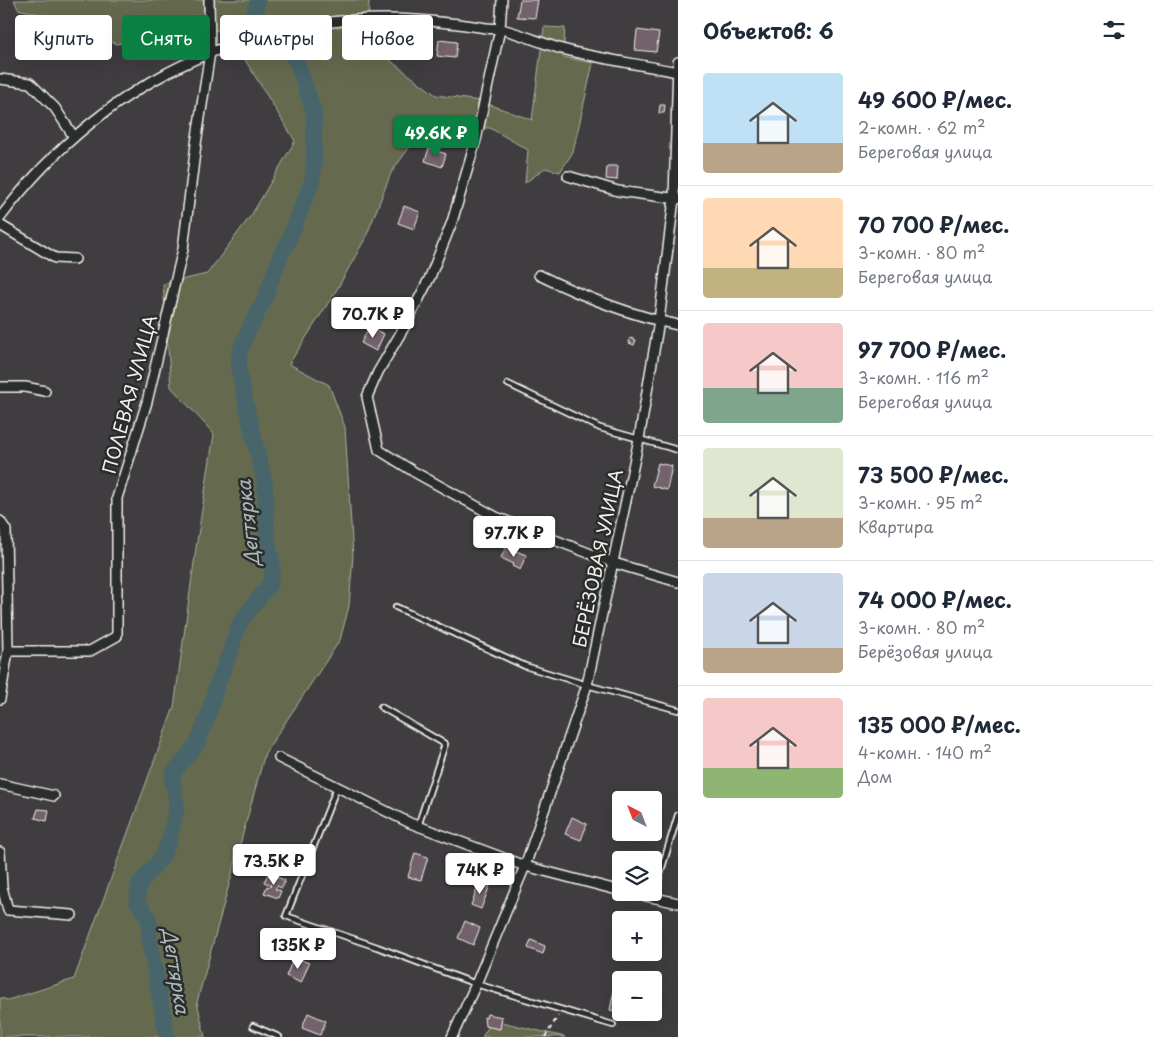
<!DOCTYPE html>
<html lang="ru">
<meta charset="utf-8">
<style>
body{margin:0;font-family:"Playpen Sans",sans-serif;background:#f6f6f7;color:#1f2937;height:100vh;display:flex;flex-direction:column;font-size:19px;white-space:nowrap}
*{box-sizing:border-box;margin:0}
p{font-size:16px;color:#747a83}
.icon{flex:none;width:28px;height:28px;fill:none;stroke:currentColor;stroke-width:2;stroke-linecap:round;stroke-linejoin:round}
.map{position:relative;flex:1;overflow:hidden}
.sheet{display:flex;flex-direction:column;background:#fff;width:475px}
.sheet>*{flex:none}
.banner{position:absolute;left:15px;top:15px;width:475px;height:45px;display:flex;gap:10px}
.needle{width:32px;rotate:318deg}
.controls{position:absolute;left:612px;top:791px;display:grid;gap:10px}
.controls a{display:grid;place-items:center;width:50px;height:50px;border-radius:5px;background:#fff;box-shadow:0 5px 20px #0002;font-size:25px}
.price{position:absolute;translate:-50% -42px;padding:0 11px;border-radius:5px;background:#fff;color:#222;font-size:16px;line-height:32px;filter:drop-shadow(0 1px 2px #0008)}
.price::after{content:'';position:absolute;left:50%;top:30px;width:15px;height:11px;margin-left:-8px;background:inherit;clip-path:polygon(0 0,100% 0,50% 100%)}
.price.on{background:#0b8043;color:#fff}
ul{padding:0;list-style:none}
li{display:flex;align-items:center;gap:15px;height:125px;padding:0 25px}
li+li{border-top:1px solid #e0e1e3}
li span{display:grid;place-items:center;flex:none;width:140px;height:100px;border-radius:5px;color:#555}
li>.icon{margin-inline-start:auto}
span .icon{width:60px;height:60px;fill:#fffc;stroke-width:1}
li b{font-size:21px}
h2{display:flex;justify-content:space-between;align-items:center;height:60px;padding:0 25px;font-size:21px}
.tag{padding:0 18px;border-radius:5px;background:#fff;box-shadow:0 5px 20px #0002;font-size:18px;line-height:45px}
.tag.on{background:#0b8043;color:#fff}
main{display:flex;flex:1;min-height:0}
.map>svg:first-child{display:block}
.green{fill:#656b50;stroke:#acae9c}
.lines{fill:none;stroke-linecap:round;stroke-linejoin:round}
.river{stroke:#47656a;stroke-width:16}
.building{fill:#73626c;stroke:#f4f1e8}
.service-casing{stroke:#f4f1e8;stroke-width:8}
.minor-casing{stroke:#f4f1e8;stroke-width:12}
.path{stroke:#f4f1e8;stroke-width:2;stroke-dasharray:4 4;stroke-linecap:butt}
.service{stroke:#2a2d2e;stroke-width:4.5}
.minor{stroke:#2a2d2e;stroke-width:9}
.labels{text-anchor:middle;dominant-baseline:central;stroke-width:5;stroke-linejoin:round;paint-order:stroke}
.street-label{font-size:18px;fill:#f4f1e8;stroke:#2a2d2e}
.water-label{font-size:19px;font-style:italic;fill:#afb9b6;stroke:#2a2d2e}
</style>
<main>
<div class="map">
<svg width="678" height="1037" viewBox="0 0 678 1037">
<rect width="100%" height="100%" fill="#403d41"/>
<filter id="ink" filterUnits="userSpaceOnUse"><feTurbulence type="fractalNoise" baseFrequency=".02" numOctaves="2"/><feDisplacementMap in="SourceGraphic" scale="10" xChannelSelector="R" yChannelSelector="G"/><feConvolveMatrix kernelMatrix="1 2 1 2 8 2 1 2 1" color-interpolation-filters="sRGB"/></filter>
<g filter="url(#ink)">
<!-- green -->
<path class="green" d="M14,0H369L368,37L392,62L436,95L480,101L532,120L544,27L565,28L563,57L593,63L573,152L560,172L545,168L525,183L528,150L490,128L424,127L391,173L366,237L336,291L289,364L329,385L345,427L353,556L349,606L340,640L265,753L197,1002L205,1037H0V998L8,1000L74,979L174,707L196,548L214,434L171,387L163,284L207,274L252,214L295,141L226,29L116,44L60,19L18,9Z
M493,1020L565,1037H482Z"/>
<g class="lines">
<!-- river -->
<path class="river" d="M167,1037L149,937V919L137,901L139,884L162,857L169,841L177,806L172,778L174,772L197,744L208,716L217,685L229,655L239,624L270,584L273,568L267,535L265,484L246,405L239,371V355L244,340L265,298L281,254L289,240L312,181L314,165V113L297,61L254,14L258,0"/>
</g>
<!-- building -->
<path class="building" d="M520,0H538L535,18L517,17Z
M637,30L659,33L656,52L635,50Z
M439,40L457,42L455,58L437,56Z
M660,105H665L664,113H659Z
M429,148L446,154L442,167L425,161Z
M607,166H618L617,180L606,179Z
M404,206L420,212L414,229L398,223Z
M369,327L384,334L376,351L361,343Z
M630,338L636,340L634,345L629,343Z
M658,463L672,466L667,490L652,486Z
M506,547L526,555L520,570L512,566L514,564L501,558Z
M38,809L49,810L47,821L35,818Z
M572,817L587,824L581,840L565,834Z
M415,853L428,857L421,880L408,877Z
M268,874L285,880L282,888L277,886L275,889L281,891L278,898L264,893L267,886L270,887L271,885L264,882Z
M480,881L490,885L481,909L471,905Z
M465,921L480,928L473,945L458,938Z
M531,940L545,946L543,954L528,948Z
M294,957L309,963L301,983L286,976Z
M614,991L621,992V1012L610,1010Z
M308,1013L326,1021L320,1035L302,1028Z
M487,1014L502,1017L500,1029L485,1026L484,1017L486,1018Z"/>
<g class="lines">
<defs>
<path id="service" d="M508,384L600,428L678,450
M396,607L525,666L587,685L678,710
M381,707L445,744L418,826
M337,787L286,916L377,947L476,984L613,1025
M653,897L678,815
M253,1026L279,1037"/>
<path id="minor" d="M502,0L500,29L476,140L452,222L430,277L406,324L378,372L367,397L379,450L416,473L496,517L614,563L678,582
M0,79L30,83L55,108L74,137
M568,176L618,191L678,199
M0,218C108,74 269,1 448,23C461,24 473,26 486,28C491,29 496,28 501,29C522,34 541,43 562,49C599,59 639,64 677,72
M0,225L55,258L75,259
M539,275C584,297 629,315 678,325
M0,387H25L45,391
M0,521L6,530L8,651L0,699
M8,651H90L117,636V498L147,402L183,249L196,144L210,52L209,0
M279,758L410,823L525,866L621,891
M0,784L54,796
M0,852L2,887L8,910L72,915
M628,892L678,903
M452,1037L476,984L525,866L587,685L639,439L659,321L674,199L678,62"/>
</defs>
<!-- service casing -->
<use href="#service" class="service-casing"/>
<!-- minor casing -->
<use href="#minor" class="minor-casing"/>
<!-- path -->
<path class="path" d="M545,1037L558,1016"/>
<!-- service -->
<use href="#service" class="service"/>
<!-- minor -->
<use href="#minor" class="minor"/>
</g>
</g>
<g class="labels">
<!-- street labels -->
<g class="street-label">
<text transform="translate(129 394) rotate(-75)">ПОЛЕВАЯ УЛИЦА</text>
<text transform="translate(597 558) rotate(-78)">БЕРЁЗОВАЯ УЛИЦА</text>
</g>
<!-- water labels -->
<g class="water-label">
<text transform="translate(247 523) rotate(-96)">Дегтярка</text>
<text transform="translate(177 971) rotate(81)">Дегтярка</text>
</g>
</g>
</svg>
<div class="controls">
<a><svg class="needle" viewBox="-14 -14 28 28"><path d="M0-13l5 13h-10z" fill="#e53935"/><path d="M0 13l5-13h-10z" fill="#747a83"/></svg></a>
<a><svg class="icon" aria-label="layers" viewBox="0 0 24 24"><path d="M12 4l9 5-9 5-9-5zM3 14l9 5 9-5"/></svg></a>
<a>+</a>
<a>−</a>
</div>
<b class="price on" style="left:436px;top:158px">49.6K ₽</b>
<b class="price" style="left:373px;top:339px">70.7K ₽</b>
<b class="price" style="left:514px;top:558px">97.7K ₽</b>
<b class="price" style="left:274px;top:886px">73.5K ₽</b>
<b class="price" style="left:480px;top:895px">74K ₽</b>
<b class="price" style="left:298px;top:970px">135K ₽</b>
<div class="banner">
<a class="tag">Купить</a>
<a class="tag on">Снять</a>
<a class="tag">Фильтры</a>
<a class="tag">Новое</a>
</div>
</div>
<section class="sheet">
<h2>Объектов: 6<svg class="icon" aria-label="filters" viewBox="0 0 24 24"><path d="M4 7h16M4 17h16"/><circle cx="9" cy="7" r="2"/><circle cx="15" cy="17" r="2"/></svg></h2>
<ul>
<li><span style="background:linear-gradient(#bfe0f5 70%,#b9a48a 0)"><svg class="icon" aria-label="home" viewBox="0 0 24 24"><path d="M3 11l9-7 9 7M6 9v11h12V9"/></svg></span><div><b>49 600 ₽/мес.</b><p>2-комн. · 62 m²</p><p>Береговая улица</p></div></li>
<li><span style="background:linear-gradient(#ffd9b3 70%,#c2b280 0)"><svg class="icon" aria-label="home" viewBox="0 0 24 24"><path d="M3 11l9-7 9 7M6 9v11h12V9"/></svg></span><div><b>70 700 ₽/мес.</b><p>3-комн. · 80 m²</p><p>Береговая улица</p></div></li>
<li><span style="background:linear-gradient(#f6c9c9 65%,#7fa58c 0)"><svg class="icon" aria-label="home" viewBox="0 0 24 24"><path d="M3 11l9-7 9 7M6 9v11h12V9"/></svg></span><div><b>97 700 ₽/мес.</b><p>3-комн. · 116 m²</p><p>Береговая улица</p></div></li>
<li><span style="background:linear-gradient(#dfe7d0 70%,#b9a48a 0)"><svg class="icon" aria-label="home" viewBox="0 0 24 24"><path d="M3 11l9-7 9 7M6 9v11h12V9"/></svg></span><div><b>73 500 ₽/мес.</b><p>3-комн. · 95 m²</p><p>Квартира</p></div></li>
<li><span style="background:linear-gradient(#c9d6e8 75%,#b9a48a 0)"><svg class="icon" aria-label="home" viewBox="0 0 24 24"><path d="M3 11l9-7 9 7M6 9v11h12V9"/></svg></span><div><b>74 000 ₽/мес.</b><p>3-комн. · 80 m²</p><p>Берёзовая улица</p></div></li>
<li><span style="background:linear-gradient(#f6c9c9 70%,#8fb573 0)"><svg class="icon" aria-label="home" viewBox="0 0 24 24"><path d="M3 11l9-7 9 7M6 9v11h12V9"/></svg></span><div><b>135 000 ₽/мес.</b><p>4-комн. · 140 m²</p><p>Дом</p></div></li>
</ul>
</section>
</main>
